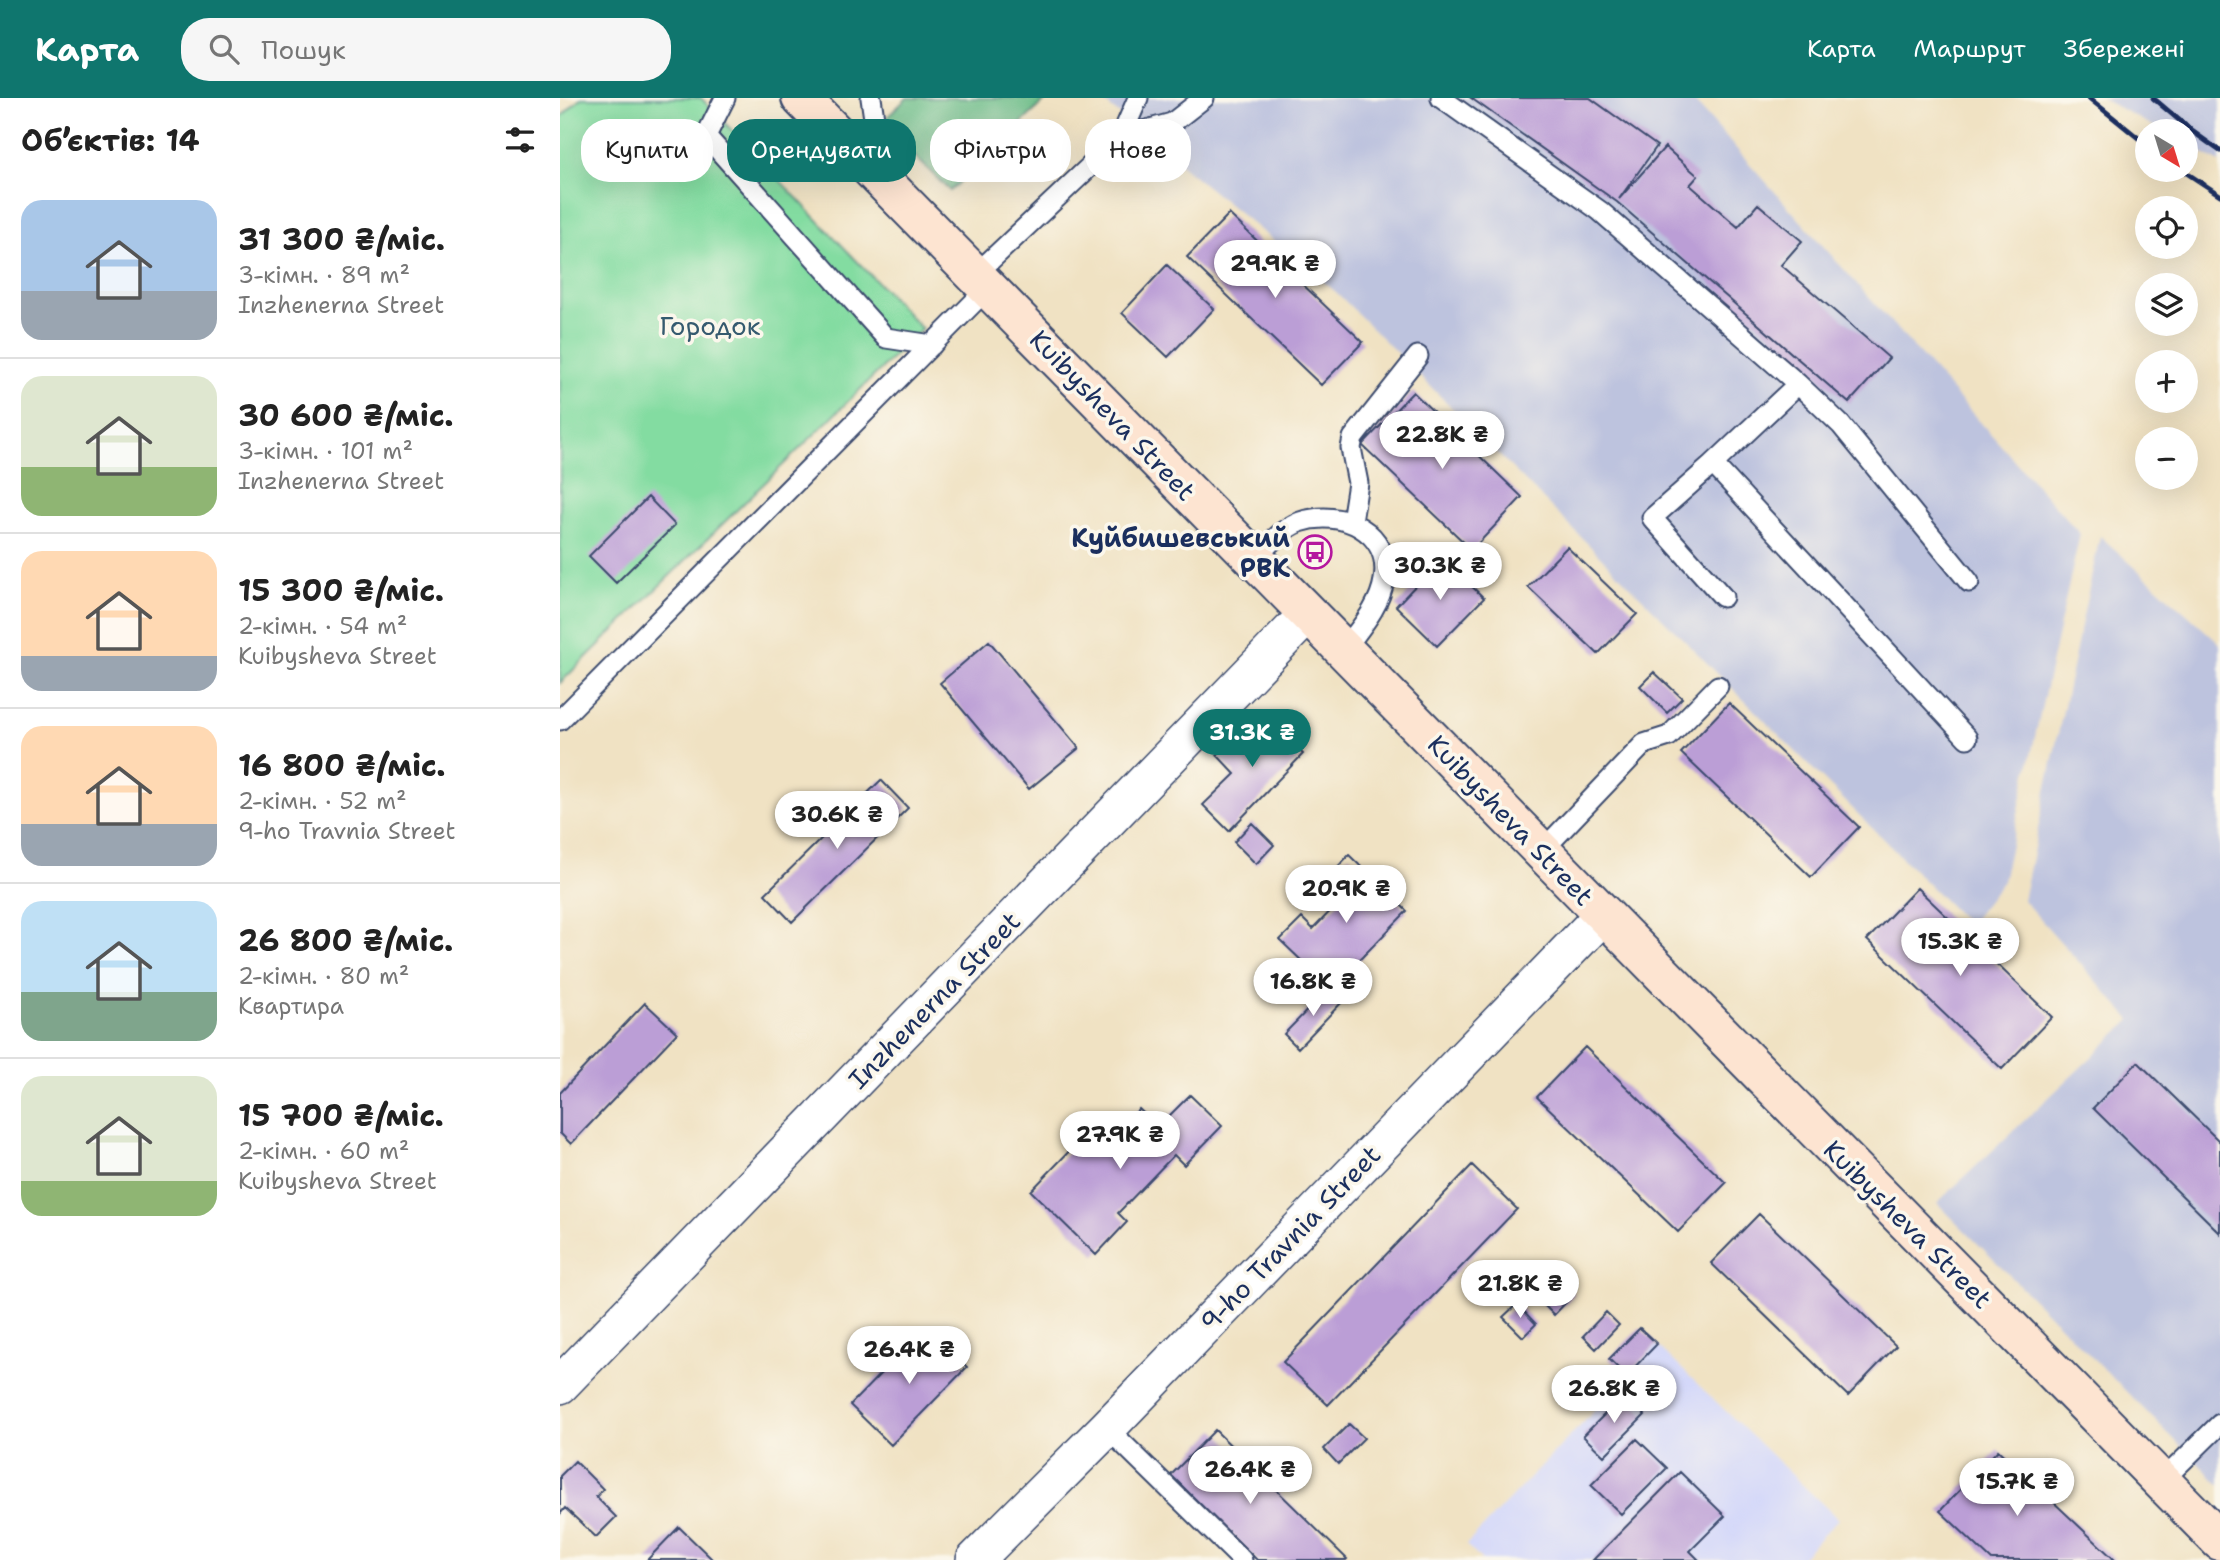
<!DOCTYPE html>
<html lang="uk">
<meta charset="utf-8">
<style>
body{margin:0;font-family:"Shantell Sans",sans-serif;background:#f6f6f6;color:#222;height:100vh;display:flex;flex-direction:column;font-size:26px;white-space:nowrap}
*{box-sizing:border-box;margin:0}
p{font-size:23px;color:#767676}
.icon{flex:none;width:38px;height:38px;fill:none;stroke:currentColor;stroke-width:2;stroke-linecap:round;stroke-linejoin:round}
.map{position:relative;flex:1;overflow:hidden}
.side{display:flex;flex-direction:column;background:#fff;width:560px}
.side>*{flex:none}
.top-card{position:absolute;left:21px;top:21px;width:665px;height:63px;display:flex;gap:14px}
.needle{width:46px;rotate:142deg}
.tools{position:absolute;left:1575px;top:21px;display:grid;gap:14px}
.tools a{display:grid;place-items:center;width:63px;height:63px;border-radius:50%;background:#fff;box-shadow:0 7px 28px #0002;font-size:35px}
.price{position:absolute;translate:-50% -60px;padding:0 16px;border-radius:24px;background:#fff;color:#222;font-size:23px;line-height:46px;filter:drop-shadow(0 2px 4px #0008)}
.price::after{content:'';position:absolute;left:50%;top:42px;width:21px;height:16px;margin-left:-10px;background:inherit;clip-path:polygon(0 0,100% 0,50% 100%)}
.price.on{background:#0f766e;color:#fff}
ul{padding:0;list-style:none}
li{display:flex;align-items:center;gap:21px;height:175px;padding:0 21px}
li+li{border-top:2px solid #e0e0e0}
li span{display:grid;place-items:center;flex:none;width:196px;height:140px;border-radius:21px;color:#555}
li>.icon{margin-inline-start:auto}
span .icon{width:84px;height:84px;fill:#fffc;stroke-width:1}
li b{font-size:30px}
h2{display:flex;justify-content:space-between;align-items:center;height:84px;padding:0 21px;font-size:30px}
.tag{padding:0 24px;border-radius:28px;background:#fff;box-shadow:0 7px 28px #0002;font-size:24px;line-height:63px}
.tag.on{background:#0f766e;color:#fff}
header{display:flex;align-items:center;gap:42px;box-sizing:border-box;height:98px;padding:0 35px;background:#0f766e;color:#fff}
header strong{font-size:33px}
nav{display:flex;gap:38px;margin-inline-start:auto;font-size:24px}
.search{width:490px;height:63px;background:#f6f6f6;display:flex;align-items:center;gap:18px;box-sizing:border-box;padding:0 24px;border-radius:28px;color:#767676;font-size:26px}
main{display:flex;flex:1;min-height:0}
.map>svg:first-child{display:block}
.built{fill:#d4d8f9}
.industrial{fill:#bdc3de}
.green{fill:#83dca1;stroke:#4f8680;stroke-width:2}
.forest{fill:#6abc87;stroke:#427672;stroke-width:2}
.building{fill:#bb9ed6}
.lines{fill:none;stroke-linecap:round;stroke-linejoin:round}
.lane-casing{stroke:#3b4a6d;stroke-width:23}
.street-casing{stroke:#3b4a6d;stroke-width:40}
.secondary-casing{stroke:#3b4a6d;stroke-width:42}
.lane{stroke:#fff;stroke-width:19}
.street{stroke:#fff;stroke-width:37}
.secondary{stroke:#fde4d1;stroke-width:38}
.rail{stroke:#1b2f5e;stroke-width:5}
.labels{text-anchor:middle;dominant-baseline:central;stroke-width:7;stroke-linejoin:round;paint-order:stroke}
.park-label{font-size:26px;fill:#355a6f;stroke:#fbf7ec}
.street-label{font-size:26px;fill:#1b2f5e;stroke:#fbf7ec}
.poi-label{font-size:26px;font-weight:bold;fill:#1b2f5e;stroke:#fbf7ec;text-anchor:end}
</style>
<header>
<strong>Карта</strong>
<div class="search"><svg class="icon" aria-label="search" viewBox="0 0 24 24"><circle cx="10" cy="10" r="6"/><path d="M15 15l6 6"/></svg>Пошук</div>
<nav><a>Карта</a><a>Маршрут</a><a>Збережені</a></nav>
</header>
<main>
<section class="side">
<h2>Об’єктів: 14<svg class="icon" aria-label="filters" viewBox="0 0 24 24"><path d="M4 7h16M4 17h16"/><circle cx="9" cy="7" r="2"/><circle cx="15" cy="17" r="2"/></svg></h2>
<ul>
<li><span style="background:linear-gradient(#a9c7e8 65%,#9aa5b1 0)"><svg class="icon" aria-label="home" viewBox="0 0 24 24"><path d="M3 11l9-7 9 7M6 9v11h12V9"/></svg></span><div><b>31 300 ₴/міс.</b><p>3-кімн. · 89 m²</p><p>Inzhenerna Street</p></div></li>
<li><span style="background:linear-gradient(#dfe7d0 65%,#8fb573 0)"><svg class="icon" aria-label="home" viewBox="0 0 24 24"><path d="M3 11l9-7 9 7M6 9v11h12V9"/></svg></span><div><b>30 600 ₴/міс.</b><p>3-кімн. · 101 m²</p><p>Inzhenerna Street</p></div></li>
<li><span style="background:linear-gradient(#ffd9b3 75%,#9aa5b1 0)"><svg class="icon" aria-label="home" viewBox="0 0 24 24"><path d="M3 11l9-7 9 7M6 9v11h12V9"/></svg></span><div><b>15 300 ₴/міс.</b><p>2-кімн. · 54 m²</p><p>Kuibysheva Street</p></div></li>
<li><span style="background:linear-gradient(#ffd9b3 70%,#9aa5b1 0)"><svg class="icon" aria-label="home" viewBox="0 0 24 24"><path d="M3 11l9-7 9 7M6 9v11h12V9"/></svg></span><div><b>16 800 ₴/міс.</b><p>2-кімн. · 52 m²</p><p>9-ho Travnia Street</p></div></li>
<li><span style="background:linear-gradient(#bfe0f5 65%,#7fa58c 0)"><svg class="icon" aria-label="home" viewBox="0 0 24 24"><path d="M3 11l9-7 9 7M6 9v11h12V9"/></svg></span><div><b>26 800 ₴/міс.</b><p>2-кімн. · 80 m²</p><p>Квартира</p></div></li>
<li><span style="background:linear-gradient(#dfe7d0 75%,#8fb573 0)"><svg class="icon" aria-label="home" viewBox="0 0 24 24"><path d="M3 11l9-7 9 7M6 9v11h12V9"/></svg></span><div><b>15 700 ₴/міс.</b><p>2-кімн. · 60 m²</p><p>Kuibysheva Street</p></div></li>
</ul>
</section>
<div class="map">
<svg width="1660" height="1462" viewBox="0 0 1660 1462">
<rect width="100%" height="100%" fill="#fbf7ec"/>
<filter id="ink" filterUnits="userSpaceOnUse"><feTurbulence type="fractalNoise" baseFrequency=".0143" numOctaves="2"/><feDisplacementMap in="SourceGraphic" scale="14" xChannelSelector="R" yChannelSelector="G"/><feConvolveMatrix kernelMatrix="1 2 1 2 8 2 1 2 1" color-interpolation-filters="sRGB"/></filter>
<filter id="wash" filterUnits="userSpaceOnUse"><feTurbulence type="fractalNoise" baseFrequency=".00686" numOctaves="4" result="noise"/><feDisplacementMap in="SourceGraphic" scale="28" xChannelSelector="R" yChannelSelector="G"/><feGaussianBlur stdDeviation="1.57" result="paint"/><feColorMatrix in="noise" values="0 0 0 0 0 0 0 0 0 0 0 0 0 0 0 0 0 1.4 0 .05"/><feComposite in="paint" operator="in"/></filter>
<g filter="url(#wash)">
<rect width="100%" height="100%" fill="#f0e2c3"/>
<!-- built -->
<path class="built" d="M1097,1247L1278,1421L1239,1462H922L906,1447Z"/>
<!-- industrial -->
<path class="industrial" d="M539,0H1131L1520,436L1443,783L1409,827L776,194Z
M1541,0H1660V65L1626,47V33H1602Z
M1540,438L1660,546V1387L1377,1105L1571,922L1463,802Z"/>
<!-- green -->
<path class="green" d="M21,0H141L362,231L0,585V20Z"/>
<!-- forest -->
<path class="forest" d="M347,0H488L390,93L321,25Z"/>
<g id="blocks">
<!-- building -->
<path class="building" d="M911,0H1030L1097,48L1059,101L1105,49L1138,78L1130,87L1178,129L1198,106L1242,143L1221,167L1329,260L1289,305L1057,104Z
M669,116L803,244L761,287L627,159Z
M607,167L654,211L608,259L562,215Z
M853,294L962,399L912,452L802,347Z
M88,399L115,427L56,485L29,458Z
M1007,449L1077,516L1038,556L968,489Z
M882,460L924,500L877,548L836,508Z
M429,543L519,650L469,691L380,585Z
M1094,574L1122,600L1107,615L1080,588Z
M1169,605L1299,729L1251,779L1121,655Z
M701,614L743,656L669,733L643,707L675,676L657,657Z
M321,682L348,710L232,824L205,796Z
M692,725L714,747L696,766L674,744Z
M789,757L847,813L771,891L720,842L742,820L753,831L786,797L768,779Z
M1357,790L1492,919L1442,971L1307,842Z
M769,890L783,903L738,950L724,936Z
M85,905L117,935L11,1046L0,1035V995Z
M1025,949L1166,1085L1118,1134L977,999Z
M1578,964L1660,1044V1135L1533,1010Z
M630,997L662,1028L624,1067L614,1057L558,1115L567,1124L536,1157L471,1093L518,1044L533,1059L579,1011L598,1029Z
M912,1067L957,1111L768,1307L723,1264Z
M1199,1116L1336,1248L1288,1298L1151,1165Z
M989,1171L1014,1196L994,1217L969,1192Z
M957,1206L976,1226L963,1239L943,1219Z
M1046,1214L1059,1227L1036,1251L1023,1238Z
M366,1229L407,1269L331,1347L290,1307Z
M1080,1230L1097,1246L1066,1278L1049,1261Z
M1065,1296L1085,1317L1044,1358L1023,1338Z
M789,1326L804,1340L778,1366L764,1351Z
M655,1332L787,1461L786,1462H697L611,1377Z
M1077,1341L1107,1370L1061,1416L1031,1387Z
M1438,1352L1555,1462H1432L1380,1413Z
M15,1363L43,1391L36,1399L56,1419L36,1439L5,1410L0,1416V1378Z
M1120,1374L1165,1418L1130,1453L1139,1462H1033Z
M119,1429L153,1462H87Z"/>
</g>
</g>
<g filter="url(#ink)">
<use href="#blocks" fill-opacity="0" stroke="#3b4a6d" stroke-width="2"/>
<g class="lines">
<defs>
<path id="lane" d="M165,0L146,38L326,240L372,247
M311,0L322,75
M881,0L1040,113L1238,286L1153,366L1407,640
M561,39L612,25L644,0
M415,177L561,39L578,0
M1238,286L1281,327L1409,484
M1153,366L1092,420L1163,499
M792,423L798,385L791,350L793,340L858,258
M694,461C707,448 723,430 740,424C782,410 832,434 824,482C820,509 799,531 784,552
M0,622L428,190
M982,753L1084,646L1109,638L1158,588
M547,1330L682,1462
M1601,1384L1660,1326"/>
<path id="street" d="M0,1287L748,516
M415,1462L547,1330L1044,816"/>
<path id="secondary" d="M241,0L1660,1443"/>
</defs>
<!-- lane casing -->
<use href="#lane" class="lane-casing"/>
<!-- street casing -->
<use href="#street" class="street-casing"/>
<!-- secondary casing -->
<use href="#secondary" class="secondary-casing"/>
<!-- lane -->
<use href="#lane" class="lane"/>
<!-- street -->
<use href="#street" class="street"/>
<!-- secondary -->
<use href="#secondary" class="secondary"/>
<!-- rail -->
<path class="rail" d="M1529,0L1587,47
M1593,0L1632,33L1660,53
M1622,72L1660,97"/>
</g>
</g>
<!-- icons -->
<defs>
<symbol id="bus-ring" viewBox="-11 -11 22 22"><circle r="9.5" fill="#fbf7ec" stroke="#b5179e" stroke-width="1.5"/><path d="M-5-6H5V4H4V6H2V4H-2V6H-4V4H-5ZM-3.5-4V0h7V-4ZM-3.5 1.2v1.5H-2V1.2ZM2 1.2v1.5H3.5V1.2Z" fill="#b5179e"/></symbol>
</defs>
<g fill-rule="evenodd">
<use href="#bus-ring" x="736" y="435" width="38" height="38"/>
</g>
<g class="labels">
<!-- park labels -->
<g class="park-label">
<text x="150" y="227">Городок</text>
</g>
<!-- street labels -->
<g class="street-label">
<text transform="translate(553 317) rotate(46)">Kuibysheva Street</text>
<text transform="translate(951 722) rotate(46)">Kuibysheva Street</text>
<text transform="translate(374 902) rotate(-46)">Inzhenerna Street</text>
<text transform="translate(1348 1126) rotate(45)">Kuibysheva Street</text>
<text transform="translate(730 1140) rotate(-46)">9-ho Travnia Street</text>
</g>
<!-- poi labels -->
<g class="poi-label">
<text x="730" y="439">Куйбишевський<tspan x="730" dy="30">РВК</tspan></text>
</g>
</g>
</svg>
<div class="tools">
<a><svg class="needle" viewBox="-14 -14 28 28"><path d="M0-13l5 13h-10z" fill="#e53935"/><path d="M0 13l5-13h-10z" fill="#767676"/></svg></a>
<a><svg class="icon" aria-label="locate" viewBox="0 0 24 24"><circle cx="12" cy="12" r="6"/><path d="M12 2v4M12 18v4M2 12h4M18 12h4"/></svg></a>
<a><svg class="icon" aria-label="layers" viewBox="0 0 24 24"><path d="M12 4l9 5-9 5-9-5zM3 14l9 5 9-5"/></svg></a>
<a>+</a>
<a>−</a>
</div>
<b class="price" style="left:715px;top:202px">29.9K ₴</b>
<b class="price" style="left:882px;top:373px">22.8K ₴</b>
<b class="price" style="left:880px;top:504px">30.3K ₴</b>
<b class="price on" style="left:692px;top:671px">31.3K ₴</b>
<b class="price" style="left:277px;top:753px">30.6K ₴</b>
<b class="price" style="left:786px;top:827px">20.9K ₴</b>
<b class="price" style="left:1400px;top:880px">15.3K ₴</b>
<b class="price" style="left:753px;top:920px">16.8K ₴</b>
<b class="price" style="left:560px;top:1073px">27.9K ₴</b>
<b class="price" style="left:960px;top:1222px">21.8K ₴</b>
<b class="price" style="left:349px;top:1288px">26.4K ₴</b>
<b class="price" style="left:1054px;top:1327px">26.8K ₴</b>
<b class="price" style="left:690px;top:1408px">26.4K ₴</b>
<b class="price" style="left:1457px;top:1420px">15.7K ₴</b>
<div class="top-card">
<a class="tag">Купити</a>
<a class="tag on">Орендувати</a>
<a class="tag">Фільтри</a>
<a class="tag">Нове</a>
</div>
</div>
</main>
